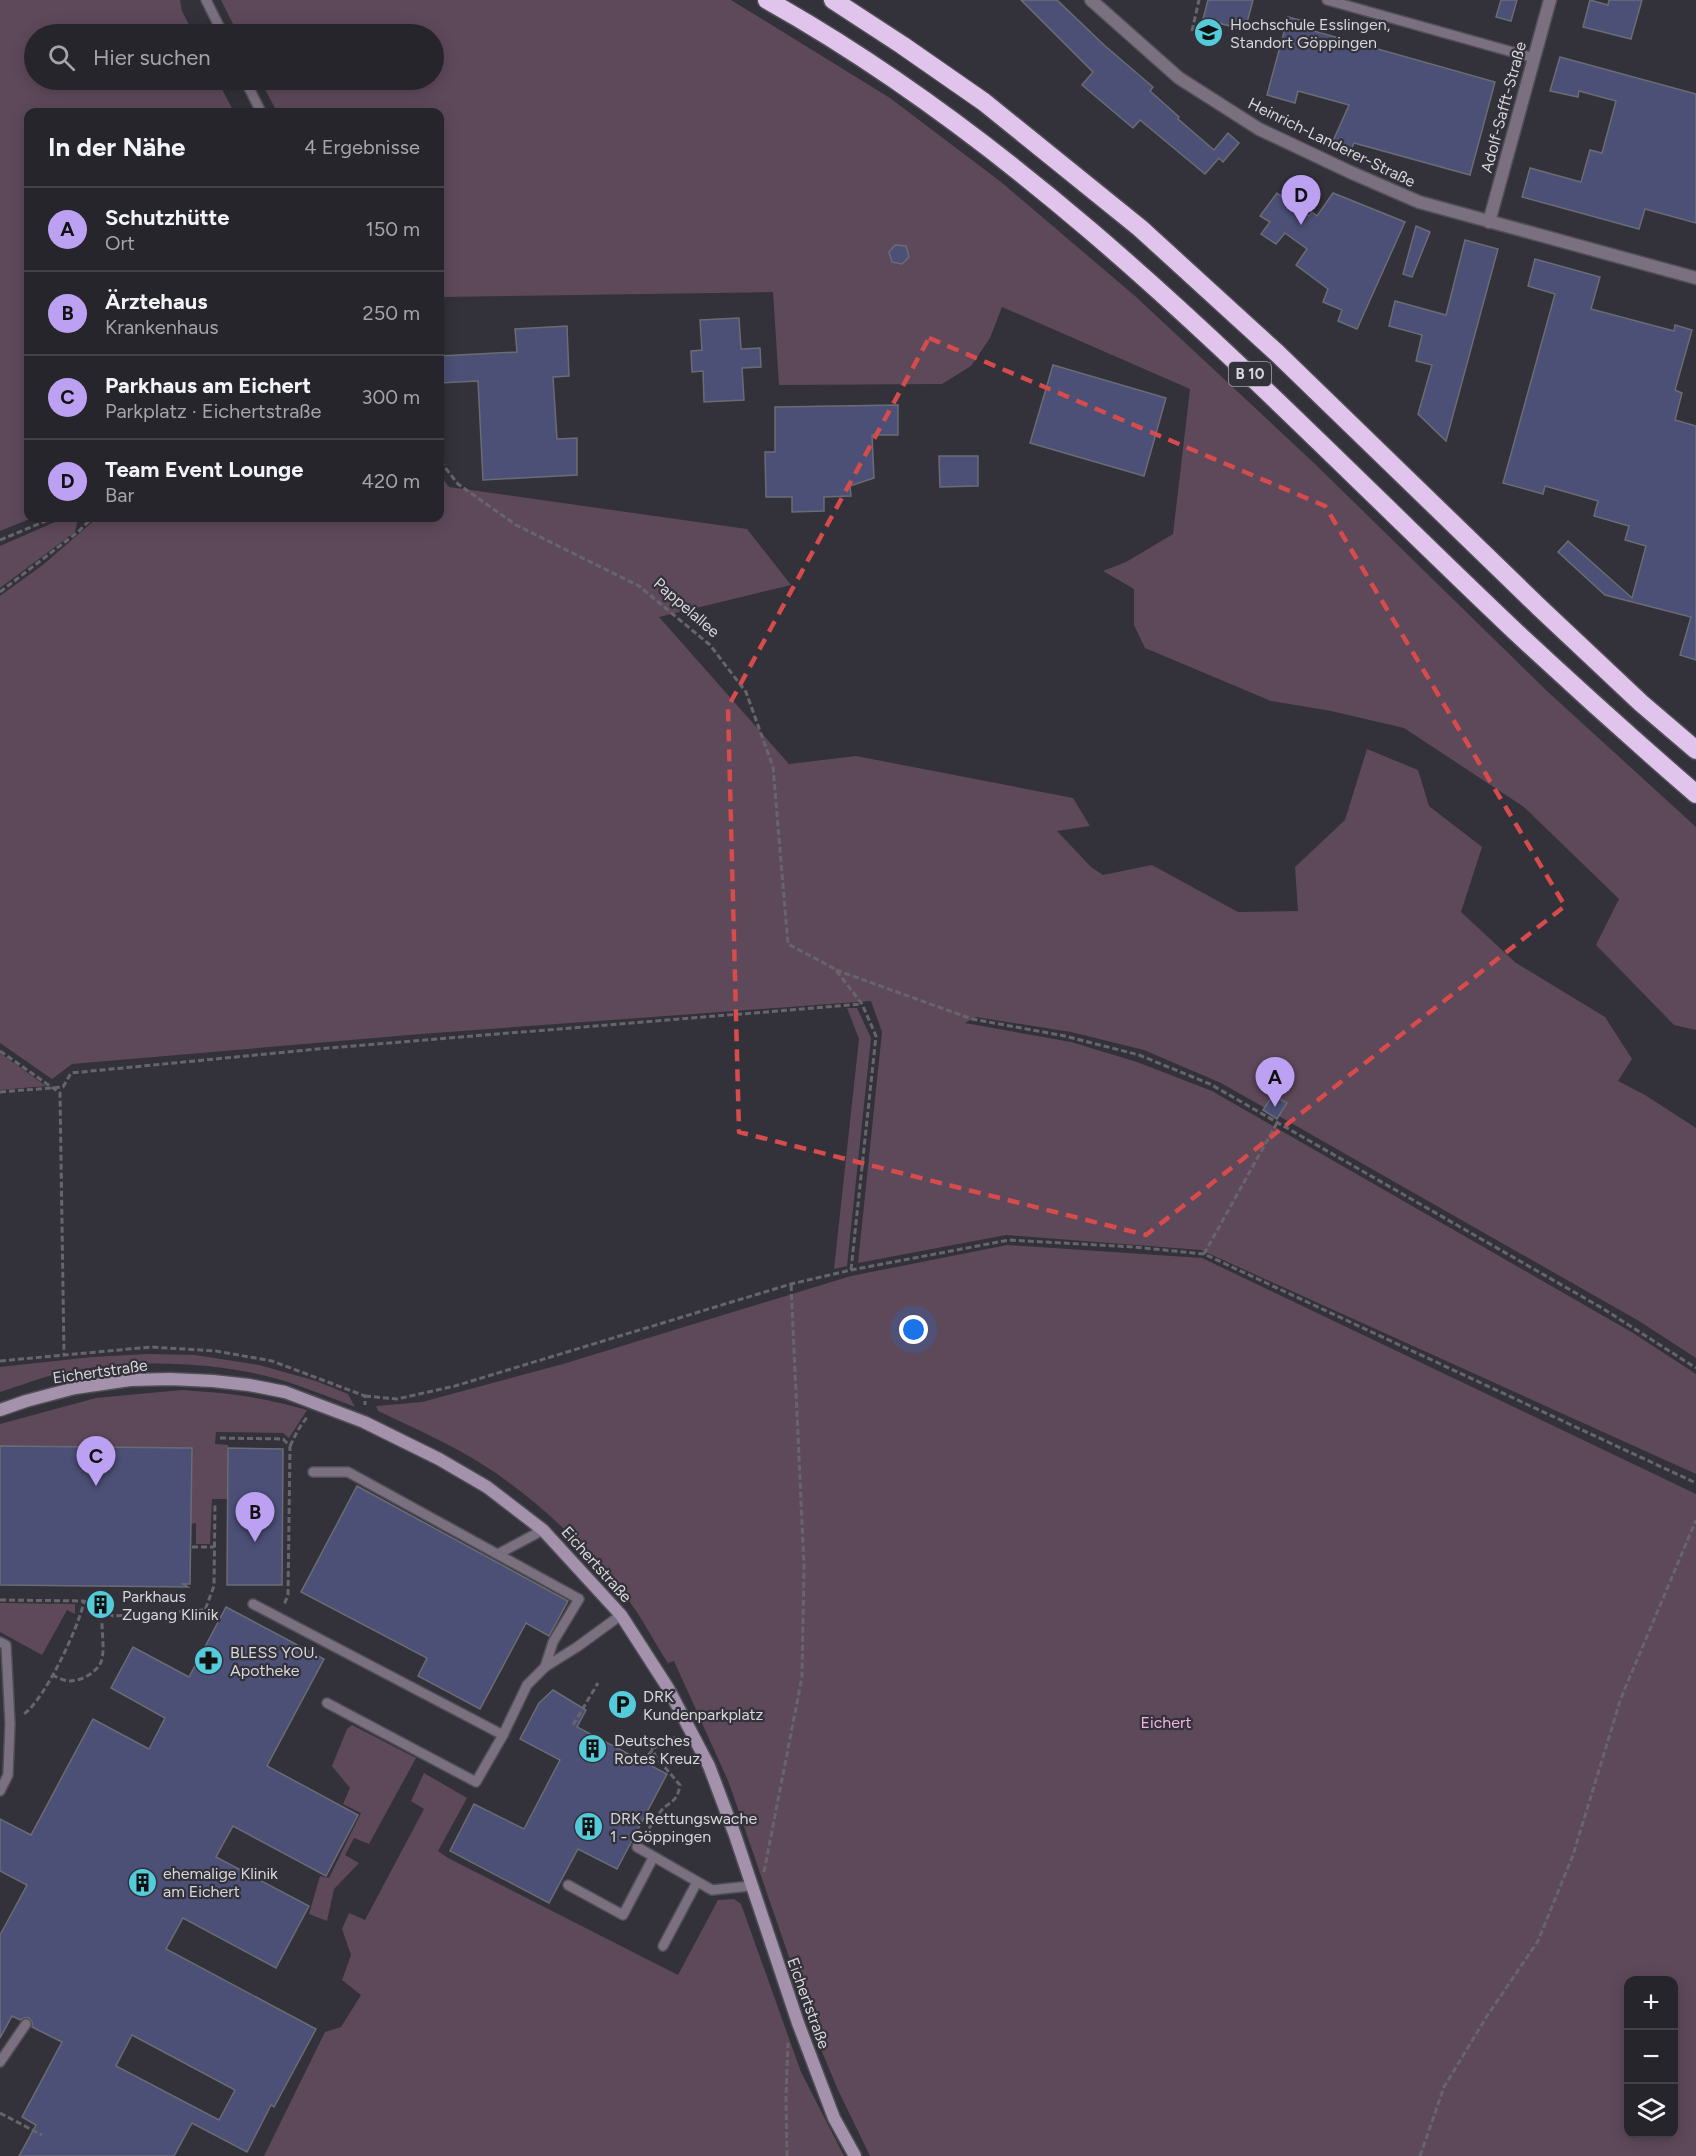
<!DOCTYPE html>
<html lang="de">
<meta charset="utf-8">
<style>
body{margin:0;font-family:Figtree,sans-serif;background:#323137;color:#f1f3f6}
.controls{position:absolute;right:18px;bottom:18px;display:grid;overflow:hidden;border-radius:12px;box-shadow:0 3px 15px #0003}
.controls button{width:54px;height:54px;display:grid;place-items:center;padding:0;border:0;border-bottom:2px solid #424247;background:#26252b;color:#f1f3f6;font:30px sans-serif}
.you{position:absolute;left:914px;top:1330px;width:21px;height:21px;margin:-15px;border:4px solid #fff;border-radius:50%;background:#1a73e8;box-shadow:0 0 0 9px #1a73e833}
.badge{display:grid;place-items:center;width:39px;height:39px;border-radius:50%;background:#bca0f2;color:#111;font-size:20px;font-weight:700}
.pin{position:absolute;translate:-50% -50px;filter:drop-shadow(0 2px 3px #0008)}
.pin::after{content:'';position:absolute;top:32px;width:21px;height:18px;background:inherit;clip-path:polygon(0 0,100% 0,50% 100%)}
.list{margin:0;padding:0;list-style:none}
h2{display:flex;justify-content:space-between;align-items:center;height:78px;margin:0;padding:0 24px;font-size:26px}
h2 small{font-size:20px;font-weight:400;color:#a4a5a9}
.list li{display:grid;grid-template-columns:39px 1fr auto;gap:18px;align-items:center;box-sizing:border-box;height:84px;padding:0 24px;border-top:2px solid #424247}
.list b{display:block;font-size:22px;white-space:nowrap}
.list p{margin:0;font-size:20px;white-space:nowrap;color:#a4a5a9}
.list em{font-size:20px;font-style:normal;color:#a4a5a9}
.icon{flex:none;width:33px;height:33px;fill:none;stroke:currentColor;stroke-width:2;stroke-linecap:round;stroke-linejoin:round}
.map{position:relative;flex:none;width:1696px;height:2156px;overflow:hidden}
.search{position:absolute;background:#26252b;box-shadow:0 3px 15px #0003;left:24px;top:24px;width:420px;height:66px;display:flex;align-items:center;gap:15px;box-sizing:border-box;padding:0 21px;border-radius:33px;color:#a4a5a9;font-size:22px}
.panel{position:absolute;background:#26252b;box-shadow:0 3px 15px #0003;left:24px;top:108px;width:420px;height:414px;border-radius:12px}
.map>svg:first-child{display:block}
</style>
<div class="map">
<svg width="1696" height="2156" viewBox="0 0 1696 2156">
<rect width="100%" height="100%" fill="#333139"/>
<!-- green -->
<g fill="#5e495a" fill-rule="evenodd">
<polygon points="0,0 180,0 182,11 194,34 34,34 34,80 217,80 234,112 28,112 28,518 32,518 0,531"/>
<polygon points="221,0 731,0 890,98 1001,182 1135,296 1315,464 1547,691 1696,827 1696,1030 1674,1025 1596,945 1619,899 1524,807 1404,728 1331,711 1271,701 1145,648 1134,625 1134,589 1103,571 1126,562 1173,534 1190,389 1002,307 990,338 971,366 942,384 779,385 773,292 440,297 440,112 277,112 260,80 434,80 434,34 238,34"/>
<polygon points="440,475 449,487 747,529 791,585 659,617 789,764 856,756 1073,798 1090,826 1057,831 1091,867 1103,875 1152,865 1238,912 1298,911 1295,867 1345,820 1367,749 1418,770 1429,806 1482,847 1461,912 1516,963 1605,1017 1632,1059 1618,1081 1645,1095 1696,1128 1696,1358 1639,1321 1221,1083 1144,1050 1071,1032 976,1017 965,1023 1071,1042 1137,1062 1212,1091 1633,1333 1696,1374 1696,1474 1201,1250 1006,1235 858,1263 882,1032 871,1001 421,1034 72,1064 52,1079 0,1043 0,596 44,564 97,518 440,518"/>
<polygon points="64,518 78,518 75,532 0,588 0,546"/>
<polygon points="847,1008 857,1008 871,1038 847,1266 834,1269 859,1039"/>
<polygon points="0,1053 46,1086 0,1090"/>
<path d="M 1007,1245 L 1202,1258 L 1696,1494 L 1696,2156 L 870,2156 L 838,2090 L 820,2047 L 729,1783 L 674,1661 L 668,1663 C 654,1642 642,1617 626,1597 C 590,1550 535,1498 485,1466 C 451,1444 414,1428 378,1411 L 376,1406 L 422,1402 L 563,1364 L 851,1276 ZM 1628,1980 L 1674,1980 L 1674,2134 L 1628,2134 Z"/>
<path d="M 148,1354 L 195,1355 L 259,1365 L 316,1381 L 348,1394 L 355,1407 C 332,1398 309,1389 285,1381 C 219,1361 130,1358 62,1373 C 41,1377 20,1386 0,1392 L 0,1367 L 92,1357 Z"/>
<path d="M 182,1390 C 228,1393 263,1397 307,1410 L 289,1438 L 283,1433 L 216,1432 L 215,1444 L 228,1445 L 228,1499 L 212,1499 L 210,1544 L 196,1544 L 196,1523 L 191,1524 L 0,1446 L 0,1424 L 96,1398 Z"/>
<polygon points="0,1603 75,1604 75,1614 67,1610 42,1655 0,1632"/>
<polygon points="352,1725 416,1758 369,1844 354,1838 345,1855 359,1863 334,1889 327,1921 309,1914 320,1876 329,1878 361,1813 343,1804 350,1788 332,1766 347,1729"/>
<polygon points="424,1773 467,1798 438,1851 448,1858 678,1975 718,1900 734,1899 741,1904 801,2072 844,2156 264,2156 325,2032 341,2027 361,1995 342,1980 351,1955 342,1929 349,1913 365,1920 424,1809 411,1801"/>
</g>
<!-- building -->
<g fill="#4c5076" stroke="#6a6c75" stroke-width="1.5" fill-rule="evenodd">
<polygon points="1021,0 1057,0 1104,45 1153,87 1150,91 1179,117 1178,119 1214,150 1228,133 1239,143 1223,162 1219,158 1205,174 1140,120 1133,128 1082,85 1093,72"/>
<polygon points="1208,0 1253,0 1245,30 1203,19"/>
<polygon points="1501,0 1517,0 1511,21 1496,17"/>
<polygon points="1590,0 1608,5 1609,0 1642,0 1631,39 1583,27"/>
<polygon points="1288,17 1315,24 1314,31 1495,82 1470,175 1354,143 1351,150 1333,141 1349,105 1298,91 1295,103 1267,95"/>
<polygon points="1560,57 1696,94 1696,223 1645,209 1639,229 1522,197 1530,168 1581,182 1590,150 1602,153 1616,101 1579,91 1578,97 1550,91"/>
<polygon points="1277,193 1309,216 1312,212 1317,216 1333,193 1405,222 1357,329 1338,321 1342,310 1323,302 1328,289 1296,265 1307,249 1285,233 1276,244 1261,234 1270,222 1260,216"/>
<polygon points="1416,226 1430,232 1412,277 1403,274"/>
<polygon points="1465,240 1498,249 1446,441 1418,414 1432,365 1416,361 1422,335 1389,326 1395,301 1446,315"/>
<polygon points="895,245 906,246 909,257 902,264 892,262 889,252"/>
<polygon points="1535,259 1600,277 1591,309 1674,331 1675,325 1692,330 1675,390 1682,393 1675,420 1696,426 1696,660 1680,655 1691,617 1605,595 1558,552 1568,541 1632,598 1646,546 1625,540 1629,526 1594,516 1598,501 1545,486 1543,494 1503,483 1555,294 1528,286"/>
<polygon points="739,318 741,349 760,348 761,367 742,368 744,400 704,402 703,371 692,372 691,351 702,350 700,320"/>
<polygon points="567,326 569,376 553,377 557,439 577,438 577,475 483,480 478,381 440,383 440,356 517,352 515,329"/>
<polygon points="1053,365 1166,398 1144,476 1030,443"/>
<polygon points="898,405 898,435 872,435 874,478 850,486 851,496 824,497 824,511 792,512 792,497 766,497 765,452 775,452 775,407"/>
<polygon points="939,456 978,456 978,486 940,487"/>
<polygon points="1273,1095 1287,1103 1277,1119 1263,1110"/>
<polygon points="0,1446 192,1448 190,1584 183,1584 188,1587 0,1585"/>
<polygon points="228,1448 283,1449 282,1585 227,1585"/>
<polygon points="357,1486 568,1601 549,1636 526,1623 480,1709 418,1676 427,1658 301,1592"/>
<path d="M 226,1607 L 324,1659 L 267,1766 L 358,1815 L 326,1876 L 233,1826 L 216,1857 L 309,1906 L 276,1968 L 183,1918 L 166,1949 L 316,2029 L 274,2107 L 271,2105 L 247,2152 L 192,2123 L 174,2156 L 19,2156 L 36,2125 L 22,2117 L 62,2042 L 32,2027 L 32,2022 L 29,2018 L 24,2018 L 20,2020 L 12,2016 L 0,2038 L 0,1935 L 27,1885 L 0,1871 L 0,1819 L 31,1835 L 93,1719 L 149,1749 L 165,1718 L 111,1688 L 133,1647 L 189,1677 ZM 132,2035 L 235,2090 L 219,2120 L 116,2066 Z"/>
<polygon points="553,1690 586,1710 577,1727 667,1774 617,1869 578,1849 549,1903 450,1851 474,1804 524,1829 560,1760 520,1739 539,1703"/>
</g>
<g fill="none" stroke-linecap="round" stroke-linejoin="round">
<defs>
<g id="lane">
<polyline points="206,0 223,34"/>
<polyline points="1327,0 1534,58"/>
<polyline points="245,80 261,112"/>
<polyline points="313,1472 348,1472 579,1599 553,1642 545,1667"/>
<polyline points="498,1554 543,1530"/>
<polyline points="253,1604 503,1735"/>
<polyline points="0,1642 6,1645 10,1724 8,1775 0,1791"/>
<polyline points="327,1703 476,1782 503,1735 527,1685 545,1667 577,1647 621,1615"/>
<polyline points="637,1847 712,1890 750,1886"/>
<polyline points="568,1885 623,1915 653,1858"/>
<polyline points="663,1946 697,1882"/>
<polyline points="0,2062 26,2024"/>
</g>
<g id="street">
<polyline points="1091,0 1179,78 1259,129 1350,172 1419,202 1696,278"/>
<polyline points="1489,222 1550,0"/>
</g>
<polyline id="secondary" points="0,1410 26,1401 75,1388 130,1380 170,1379 213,1381 249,1385 285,1392 364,1422 439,1459 487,1487 543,1530 621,1615 668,1688 709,1766 735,1835 798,2023 834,2118 855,2156"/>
<g id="highway">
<path d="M 767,0 C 1056,162 1280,409 1518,634 C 1576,688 1636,742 1696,794"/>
<polyline points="833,0 902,45 984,102 1140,228 1277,353 1539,607 1641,703 1696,750"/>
</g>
</defs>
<!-- lane casing -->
<use href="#lane" stroke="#514f56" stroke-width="12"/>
<!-- street casing -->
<use href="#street" stroke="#514f56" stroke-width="15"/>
<!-- secondary casing -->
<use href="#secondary" stroke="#514f56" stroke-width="15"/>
<!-- highway casing -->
<use href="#highway" stroke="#514f56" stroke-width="21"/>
<!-- path -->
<g stroke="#66656c" stroke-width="3" stroke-dasharray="6 3" stroke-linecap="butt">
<polyline points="1192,31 1199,0"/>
<polyline points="440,461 458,484 516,525 639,586 710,645 746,692 773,767 788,944 835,969 862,1004 876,1036 851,1270"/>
<polyline points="0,540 53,518"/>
<polyline points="0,592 79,531 92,518"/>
<polyline points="836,970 972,1019 1065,1036 1139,1055 1210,1084 1602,1308 1696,1368"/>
<polyline points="0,1051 60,1093 64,1354"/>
<polyline points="0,1092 63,1087 71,1073 328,1048 862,1004"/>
<polyline points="1204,1254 1278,1121"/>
<polyline points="0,1361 151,1347 216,1351 272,1361 365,1396 365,1405"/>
<polyline points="365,1396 397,1399 455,1386 791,1284 851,1270 1009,1240 1134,1247 1204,1254 1696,1483"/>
<polyline points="220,1438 283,1439 290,1446 288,1595 284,1605"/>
<polyline points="290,1446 298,1430 307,1417"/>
<polyline points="192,1547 214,1547"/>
<path d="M 0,1600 L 84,1601 C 79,1627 45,1699 24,1714"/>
<polyline points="84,1601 113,1616 205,1610 214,1586 215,1503"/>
<path d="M 52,1675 C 57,1677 64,1681 70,1681 C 81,1681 96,1673 101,1662 C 105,1651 102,1635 102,1623"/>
<polyline points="573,1725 598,1683"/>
<path d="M 644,1763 C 654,1745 658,1743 677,1737"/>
<path d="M 644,1836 C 650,1828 655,1818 661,1811 C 671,1800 677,1803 680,1785 L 656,1757 L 646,1735"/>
<polyline points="764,1872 802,1677 804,1566 791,1284"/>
<polyline points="0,2113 42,2135"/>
<polyline points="787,2156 786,2097 788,2043"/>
<polyline points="1420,2156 1444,2087 1487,2016 1538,1941 1573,1855 1621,1698 1696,1520"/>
</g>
<!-- lane -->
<use href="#lane" stroke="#7b7080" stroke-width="9"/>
<!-- street -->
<use href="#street" stroke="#7b7080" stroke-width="12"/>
<!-- secondary -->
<use href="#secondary" stroke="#a492ac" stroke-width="12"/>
<!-- highway -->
<use href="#highway" stroke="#e0c4ec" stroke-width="18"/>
</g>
<!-- marked area -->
<path fill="none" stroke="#d64b4c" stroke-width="4.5" stroke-dasharray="12 8" stroke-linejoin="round" d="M 929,338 L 1325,506 L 1565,906 L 1146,1235 L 739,1132 L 728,707 Z"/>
<!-- icons -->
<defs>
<symbol id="university-disc" viewBox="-11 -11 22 22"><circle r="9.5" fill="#53cbda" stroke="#333139"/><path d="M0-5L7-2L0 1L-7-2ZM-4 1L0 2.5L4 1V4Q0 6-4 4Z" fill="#111"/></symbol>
<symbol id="building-disc" viewBox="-11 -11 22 22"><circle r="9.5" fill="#53cbda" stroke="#333139"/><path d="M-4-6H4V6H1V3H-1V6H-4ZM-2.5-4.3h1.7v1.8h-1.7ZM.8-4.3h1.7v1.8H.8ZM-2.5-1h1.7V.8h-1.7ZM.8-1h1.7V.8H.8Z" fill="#111"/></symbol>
<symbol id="pharmacy-disc" viewBox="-11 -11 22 22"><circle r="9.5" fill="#53cbda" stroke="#333139"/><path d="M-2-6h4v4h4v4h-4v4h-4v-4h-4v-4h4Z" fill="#111"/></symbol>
<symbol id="parking-disc" viewBox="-11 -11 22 22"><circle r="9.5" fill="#53cbda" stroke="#333139"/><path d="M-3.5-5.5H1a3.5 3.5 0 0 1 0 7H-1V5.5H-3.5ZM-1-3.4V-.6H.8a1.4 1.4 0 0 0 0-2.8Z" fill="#111"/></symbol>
</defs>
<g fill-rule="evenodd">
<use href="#university-disc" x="1192" y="16" width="33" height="33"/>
<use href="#building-disc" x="84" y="1588" width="33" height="33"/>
<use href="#pharmacy-disc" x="192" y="1644" width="33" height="33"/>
<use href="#parking-disc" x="606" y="1688" width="33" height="33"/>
<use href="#building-disc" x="576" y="1732" width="33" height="33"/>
<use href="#building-disc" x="572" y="1810" width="33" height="33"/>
<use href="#building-disc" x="126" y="1866" width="33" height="33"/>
</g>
<g text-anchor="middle" stroke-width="4.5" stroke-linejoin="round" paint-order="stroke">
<!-- shield labels -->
<rect fill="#333139" stroke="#a6a4aa" stroke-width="1.5" x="1229" y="362" width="42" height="24" rx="4.5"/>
<g font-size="15" font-weight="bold" fill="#d7d6db">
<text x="1250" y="379">B 10</text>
</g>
<!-- poi labels -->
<g font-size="16" fill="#d7d6db" stroke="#333139" text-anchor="start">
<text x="1230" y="30">Hochschule Esslingen,<tspan x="1230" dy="18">Standort Göppingen</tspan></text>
<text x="122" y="1602">Parkhaus<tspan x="122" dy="18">Zugang Klinik</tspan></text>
<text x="230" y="1658">BLESS YOU.<tspan x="230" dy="18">Apotheke</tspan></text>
<text x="643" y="1702">DRK<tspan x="643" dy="18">Kundenparkplatz</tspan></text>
<text x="614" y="1746">Deutsches<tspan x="614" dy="18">Rotes Kreuz</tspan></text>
<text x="610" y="1824">DRK Rettungswache<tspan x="610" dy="18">1 - Göppingen</tspan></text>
<text x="163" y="1879">ehemalige Klinik<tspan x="163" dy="18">am Eichert</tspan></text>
</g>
<!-- street labels -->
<g font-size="16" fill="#d7d6db" stroke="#333139">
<text transform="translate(1503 107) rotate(-75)" y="6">Adolf-Safft-Straße</text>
<text transform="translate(1332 142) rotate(26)" y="6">Heinrich-Landerer-Straße</text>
<text transform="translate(687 607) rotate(41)" y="6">Pappelallee</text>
<text transform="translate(100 1371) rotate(-8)" y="6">Eichertstraße</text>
<text transform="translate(597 1564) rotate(48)" y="6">Eichertstraße</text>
<text transform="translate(809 2003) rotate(70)" y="6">Eichertstraße</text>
</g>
<!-- park labels -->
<g font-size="16" fill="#efb4e3" stroke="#333139">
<text x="1166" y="1728">Eichert</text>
</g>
</g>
</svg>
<div class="controls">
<button>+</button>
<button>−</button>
<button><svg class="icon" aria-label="layers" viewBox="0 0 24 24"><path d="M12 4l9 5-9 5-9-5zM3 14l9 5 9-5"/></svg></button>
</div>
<div class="you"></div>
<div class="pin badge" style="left:1275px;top:1107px">A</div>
<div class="pin badge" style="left:255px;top:1542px">B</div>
<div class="pin badge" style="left:96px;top:1486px">C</div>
<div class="pin badge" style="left:1301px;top:225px">D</div>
<div class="search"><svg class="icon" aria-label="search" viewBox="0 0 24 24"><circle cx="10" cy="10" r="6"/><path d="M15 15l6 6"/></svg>Hier suchen</div>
<section class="panel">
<h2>In der Nähe<small>4 Ergebnisse</small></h2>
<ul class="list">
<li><span class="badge">A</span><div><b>Schutzhütte</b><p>Ort</p></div><em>150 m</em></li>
<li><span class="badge">B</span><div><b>Ärztehaus</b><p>Krankenhaus</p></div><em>250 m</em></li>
<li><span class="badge">C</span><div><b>Parkhaus am Eichert</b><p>Parkplatz · Eichertstraße</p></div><em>300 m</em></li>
<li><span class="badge">D</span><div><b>Team Event Lounge</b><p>Bar</p></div><em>420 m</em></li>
</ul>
</section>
</div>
